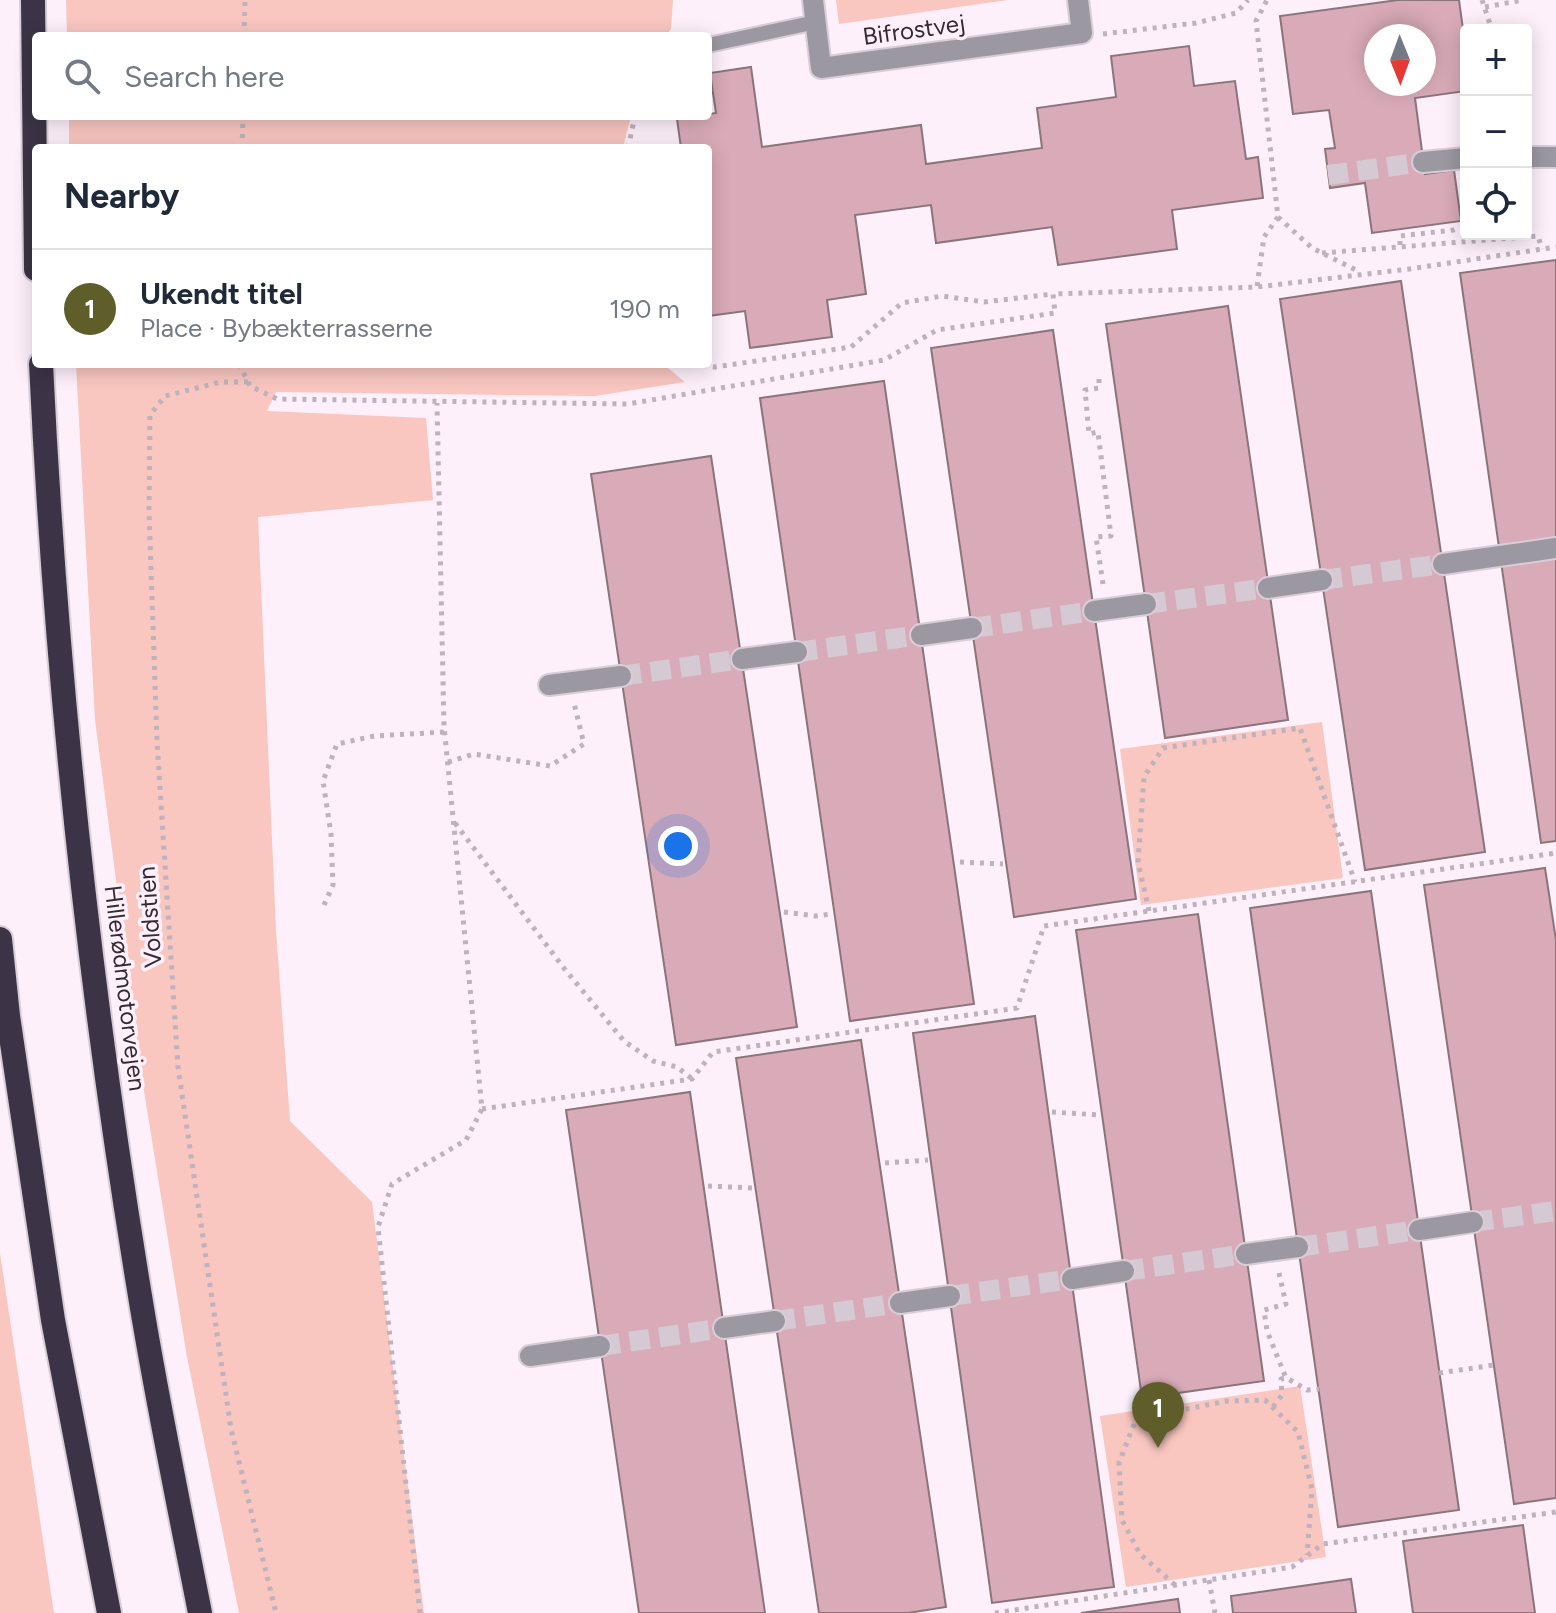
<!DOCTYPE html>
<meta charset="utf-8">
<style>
body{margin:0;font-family:Figtree,sans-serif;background:#f6f6f7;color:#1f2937}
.controls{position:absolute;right:24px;top:24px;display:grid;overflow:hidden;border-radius:8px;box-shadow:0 4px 20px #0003}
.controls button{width:72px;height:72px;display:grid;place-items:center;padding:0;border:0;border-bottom:2px solid #e0e1e3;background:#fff;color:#1f2937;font:40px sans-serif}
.compass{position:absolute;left:1364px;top:24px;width:72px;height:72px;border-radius:50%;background:#fff;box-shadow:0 4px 20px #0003;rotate:179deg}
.you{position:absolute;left:678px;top:846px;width:28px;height:28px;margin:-20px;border:6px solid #fff;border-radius:50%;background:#1a73e8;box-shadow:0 0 0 12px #1a73e833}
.badge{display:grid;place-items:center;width:52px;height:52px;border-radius:50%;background:#5f5e2b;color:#fff;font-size:26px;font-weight:700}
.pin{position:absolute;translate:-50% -66px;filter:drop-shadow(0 2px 4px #0008)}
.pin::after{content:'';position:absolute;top:42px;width:28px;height:24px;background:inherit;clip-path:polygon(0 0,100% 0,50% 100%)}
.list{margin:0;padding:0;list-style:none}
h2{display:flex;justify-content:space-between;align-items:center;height:104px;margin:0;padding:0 32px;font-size:34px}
h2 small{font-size:26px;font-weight:400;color:#747a83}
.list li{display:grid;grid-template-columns:52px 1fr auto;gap:24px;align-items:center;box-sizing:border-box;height:120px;padding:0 32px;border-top:2px solid #e0e1e3}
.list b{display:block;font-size:30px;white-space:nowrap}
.list p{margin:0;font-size:26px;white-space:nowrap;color:#747a83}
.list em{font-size:26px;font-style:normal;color:#747a83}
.icon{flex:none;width:44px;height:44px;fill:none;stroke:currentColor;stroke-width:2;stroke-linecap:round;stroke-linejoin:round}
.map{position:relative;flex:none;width:1556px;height:1613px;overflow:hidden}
.search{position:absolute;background:#fff;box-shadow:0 4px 20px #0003;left:32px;top:32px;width:680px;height:88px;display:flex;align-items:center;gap:20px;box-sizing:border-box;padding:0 28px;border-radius:8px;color:#747a83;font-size:30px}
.panel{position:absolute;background:#fff;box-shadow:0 4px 20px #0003;left:32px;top:144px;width:680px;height:224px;border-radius:8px}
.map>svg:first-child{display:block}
</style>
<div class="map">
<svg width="1556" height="1613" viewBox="0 0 1556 1613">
<rect width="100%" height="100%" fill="#fdf0fb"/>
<!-- green -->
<g fill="#f9c6c0">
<polygon points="66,0 673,0 671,29 666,36 67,36"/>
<polygon points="836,0 1008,0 839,24"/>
<polygon points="69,116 631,116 623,148 69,148"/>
<polygon points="76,364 663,364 685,382 595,396 276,392 267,411 426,418 433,500 258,517 276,931 290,1121 372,1202 424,1613 239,1613 187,1357 143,1085 95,720"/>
<polygon points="1322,722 1343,878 1141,905 1120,749"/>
<polygon points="0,1253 53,1607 54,1613 0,1613"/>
<polygon points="1300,1386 1326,1557 1126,1587 1100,1416"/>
</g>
<!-- building -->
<g fill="#d9aab8" stroke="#8c747b" stroke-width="2" fill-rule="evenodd">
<path d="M 1398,0 L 1459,0 L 1466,51 L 1466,91 L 1415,98 L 1425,174 L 1454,170 L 1461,221 L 1372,233 L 1365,183 L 1330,188 L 1325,149 L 1335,148 L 1329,110 L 1293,114 L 1280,16 ZM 1376,36 L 1424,36 L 1424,84 L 1376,84 Z"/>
<polygon points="1189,46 1194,86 1235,81 1246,159 1258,157 1263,198 1172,210 1177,249 1058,265 1052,227 936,243 931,205 855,215 866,294 827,300 832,337 750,348 745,311 708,316 708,148 681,148 677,119 716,113 710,73 751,67 762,147 921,125 926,164 1042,148 1037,108 1116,97 1111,56"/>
<polygon points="1556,260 1556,841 1541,843 1460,273"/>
<polygon points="1401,281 1485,852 1365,870 1280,299"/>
<polygon points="1228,306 1288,720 1165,738 1106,324"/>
<polygon points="1053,330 1136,899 1014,917 931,348"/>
<polygon points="884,381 974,1004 850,1021 760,398"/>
<polygon points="711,456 797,1027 676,1045 591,474"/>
<polygon points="1545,868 1556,940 1556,1498 1514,1504 1424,885"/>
<polygon points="1371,891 1459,1510 1338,1527 1250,908"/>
<polygon points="1198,914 1264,1381 1142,1398 1076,930"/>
<polygon points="1035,1016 1114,1587 992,1603 913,1033"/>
<polygon points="861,1040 946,1607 908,1613 819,1613 736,1058"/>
<polygon points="690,1092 765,1613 639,1613 566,1110"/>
<polygon points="1523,1525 1535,1613 1413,1613 1403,1541"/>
<polygon points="1351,1579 1356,1613 1233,1613 1231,1596"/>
<polygon points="1178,1599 1180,1613 1081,1613"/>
</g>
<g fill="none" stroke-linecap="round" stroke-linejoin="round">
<!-- minor-tunnel -->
<g stroke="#d5c9d3" stroke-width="20" stroke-dasharray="20 10" stroke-linecap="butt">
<polyline points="1328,175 1423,162"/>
<polyline points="1322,580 1443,564"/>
<polyline points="1146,604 1268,588"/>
<polyline points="972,628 1094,611"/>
<polyline points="797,652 921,635"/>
<polyline points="621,676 742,659"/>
<polyline points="1473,1222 1556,1211"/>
<polyline points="1298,1247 1419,1230"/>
<polyline points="1124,1271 1246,1254"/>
<polyline points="950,1296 1072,1279"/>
<polyline points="775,1321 900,1303"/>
<polyline points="600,1346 724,1328"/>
</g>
<defs>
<polyline id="service" points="708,45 816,22"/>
<g id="minor">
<polyline points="813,0 821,68 1082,33 1078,0"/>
<polyline points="1526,157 1556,157"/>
<polyline points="1423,162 1466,158"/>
<polyline points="1443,564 1556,548"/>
<polyline points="1268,588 1322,580"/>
<polyline points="1094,611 1146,604"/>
<polyline points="921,635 972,628"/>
<polyline points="742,659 797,652"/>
<polyline points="549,685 621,676"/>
<polyline points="1419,1230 1473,1222"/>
<polyline points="1246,1254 1298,1247"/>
<polyline points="1072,1279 1124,1271"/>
<polyline points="900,1303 950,1296"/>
<polyline points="724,1328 775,1321"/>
<polyline points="530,1356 600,1346"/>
</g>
<g id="motorway">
<polyline points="33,0 36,269"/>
<path d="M 41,364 C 56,680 90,996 142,1308 C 159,1410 180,1511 200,1613"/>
<polyline points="0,939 8,1016 53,1320 109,1613"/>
</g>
</defs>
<!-- service casing -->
<use href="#service" stroke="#d9cdd7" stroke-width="18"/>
<!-- minor casing -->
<use href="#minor" stroke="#d9cdd7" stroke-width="24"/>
<!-- motorway casing -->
<use href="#motorway" stroke="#d9cdd7" stroke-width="28"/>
<!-- path -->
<g stroke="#beb2bc" stroke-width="5" stroke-dasharray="4 6" stroke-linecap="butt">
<polyline points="1482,0 1492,30"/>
<polyline points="1485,7 1523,0"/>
<polyline points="1103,34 1196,23 1236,13 1248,0"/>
<polyline points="244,36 245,0"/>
<polyline points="242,148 243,116"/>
<polyline points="628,148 635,116"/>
<polyline points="1278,217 1312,248 1360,272"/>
<polyline points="1400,245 1400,236 1454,230 1466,226"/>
<polyline points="1322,253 1538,236 1542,249"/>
<polyline points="1257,286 1264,237 1278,217 1256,21 1267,0"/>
<polyline points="239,364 250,386 277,399 628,404 884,360 937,330 1055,313 1053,294 1257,287 1409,269 1556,247"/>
<polyline points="693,364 715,367 851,347 902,303 942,296 984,302 1053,294"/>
<polyline points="1099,379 1099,388 1085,390 1089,434 1098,432 1111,536 1096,537 1103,584"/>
<polyline points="248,382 221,382 165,396 150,415 149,512 157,741 178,1067 231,1429 276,1613"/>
<polyline points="448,762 474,754 550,766 584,744 574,703"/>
<polyline points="455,823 563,967 624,1041 653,1061 677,1067 691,1078"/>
<polyline points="960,862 1003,864"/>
<polyline points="324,905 333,885 331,834 323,781 337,744 374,736 445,732"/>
<polyline points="1149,911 1138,862 1144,777 1163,748 1300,728 1355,882"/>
<polyline points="784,912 815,916 831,914"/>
<polyline points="482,1109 692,1079 713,1052 1017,1008 1044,926 1556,853"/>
<polyline points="1052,1112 1100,1115"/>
<polyline points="885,1163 928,1160"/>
<polyline points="708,1186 753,1188"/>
<polyline points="1279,1273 1286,1304 1264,1310 1267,1331 1286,1378"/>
<polyline points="1439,1373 1494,1365"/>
<polyline points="1273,1407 1282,1395 1281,1379 1287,1378 1307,1390 1319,1389"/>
<polyline points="1209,1580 1215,1613"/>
<polyline points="1175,1585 1140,1554 1122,1520 1119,1463 1136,1419 1227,1401 1265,1400 1298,1432 1312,1489 1307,1555"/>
<polyline points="420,1613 378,1227 392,1184 466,1140 482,1109 444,726 437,403"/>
<polyline points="995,1613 1292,1567 1323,1544 1556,1512"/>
</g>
<!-- service -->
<use href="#service" stroke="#9c98a2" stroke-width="14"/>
<!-- minor -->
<use href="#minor" stroke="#9c98a2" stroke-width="20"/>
<!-- motorway -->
<use href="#motorway" stroke="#3c3446" stroke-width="24"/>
</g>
<g text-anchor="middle" stroke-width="7" stroke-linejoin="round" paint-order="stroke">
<!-- street labels -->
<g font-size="24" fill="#332b32" stroke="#fdf0fb">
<text transform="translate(914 30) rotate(-8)" y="8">Bifrostvej</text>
<text transform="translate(150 917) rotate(-94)" y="8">Voldstien</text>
<text transform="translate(125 988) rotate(83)" y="8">Hillerødmotorvejen</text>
</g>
</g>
</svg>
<div class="controls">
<button>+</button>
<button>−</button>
<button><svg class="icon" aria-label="locate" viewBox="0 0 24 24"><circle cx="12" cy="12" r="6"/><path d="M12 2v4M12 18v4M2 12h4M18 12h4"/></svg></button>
</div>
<svg class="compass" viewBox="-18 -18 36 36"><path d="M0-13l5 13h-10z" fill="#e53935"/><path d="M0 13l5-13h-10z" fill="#747a83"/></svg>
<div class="you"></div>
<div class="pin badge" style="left:1158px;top:1448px">1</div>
<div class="search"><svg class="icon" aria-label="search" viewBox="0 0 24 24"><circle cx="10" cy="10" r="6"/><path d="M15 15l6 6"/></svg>Search here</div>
<section class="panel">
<h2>Nearby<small></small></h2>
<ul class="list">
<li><span class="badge">1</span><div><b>Ukendt titel</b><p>Place · Bybækterrasserne</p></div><em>190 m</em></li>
</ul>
</section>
</div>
